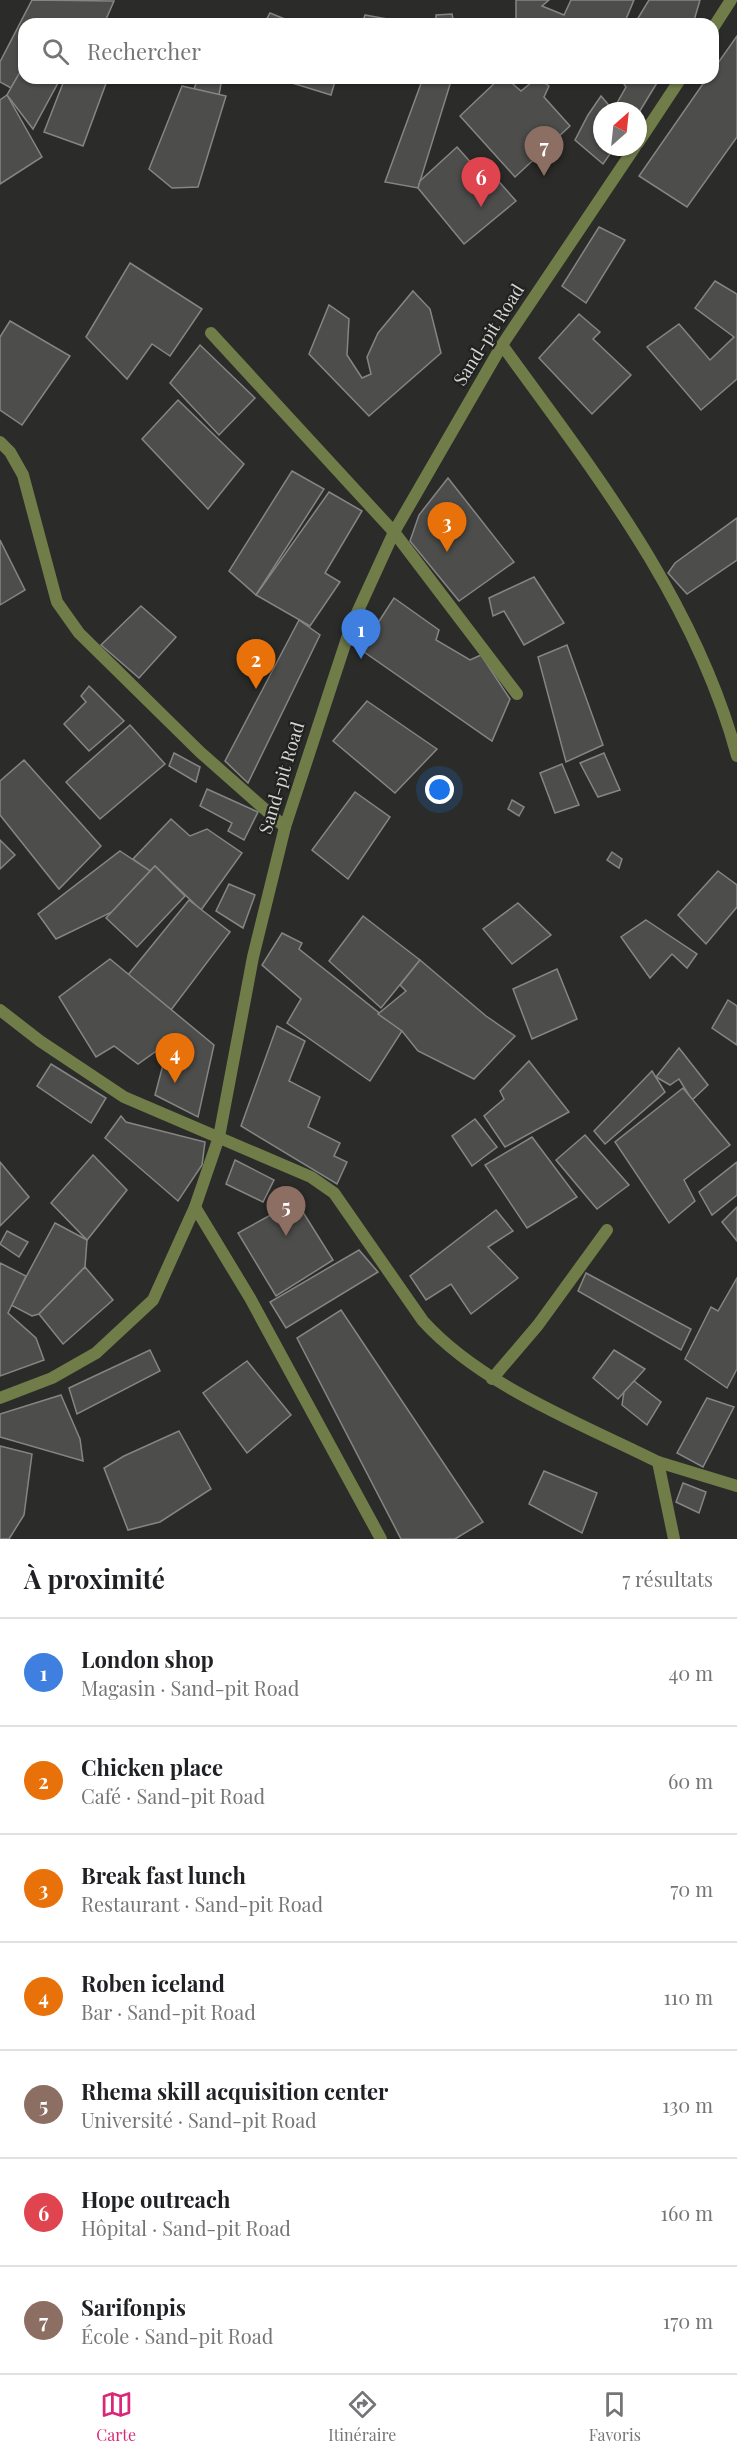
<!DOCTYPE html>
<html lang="fr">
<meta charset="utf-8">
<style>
body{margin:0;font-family:"Playfair Display",serif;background:#f6f6f6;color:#202124}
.compass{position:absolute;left:593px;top:102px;width:54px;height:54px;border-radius:50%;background:#fff;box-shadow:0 2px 4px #0004;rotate:27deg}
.you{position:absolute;left:440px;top:790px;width:21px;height:21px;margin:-15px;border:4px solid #fff;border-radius:50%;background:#1a73e8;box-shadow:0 0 0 9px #1a73e833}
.badge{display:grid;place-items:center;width:39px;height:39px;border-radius:50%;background:#db2777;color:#fff;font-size:20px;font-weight:700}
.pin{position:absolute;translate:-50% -50px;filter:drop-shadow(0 2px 3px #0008)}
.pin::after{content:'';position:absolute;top:32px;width:21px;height:18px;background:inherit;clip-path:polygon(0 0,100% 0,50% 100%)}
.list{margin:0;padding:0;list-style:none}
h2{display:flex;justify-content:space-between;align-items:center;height:78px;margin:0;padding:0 24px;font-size:26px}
h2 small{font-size:20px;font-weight:400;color:#757577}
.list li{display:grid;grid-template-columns:39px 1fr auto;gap:18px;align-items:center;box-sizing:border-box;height:108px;padding:0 24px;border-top:2px solid #e0e0e0}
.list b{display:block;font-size:22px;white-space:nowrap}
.list p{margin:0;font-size:20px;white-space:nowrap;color:#757577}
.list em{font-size:20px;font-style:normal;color:#757577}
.icon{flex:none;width:33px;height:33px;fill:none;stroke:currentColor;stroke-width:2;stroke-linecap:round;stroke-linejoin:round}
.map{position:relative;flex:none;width:737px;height:1539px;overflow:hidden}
.search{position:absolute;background:#fff;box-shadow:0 2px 4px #0004;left:18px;right:18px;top:18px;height:66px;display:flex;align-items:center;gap:15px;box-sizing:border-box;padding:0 21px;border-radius:18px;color:#757577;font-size:22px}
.sheet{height:834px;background:#fff}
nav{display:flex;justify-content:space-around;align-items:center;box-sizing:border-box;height:84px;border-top:2px solid #e0e0e0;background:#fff;font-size:16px;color:#757577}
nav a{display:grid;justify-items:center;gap:3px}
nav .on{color:#db2777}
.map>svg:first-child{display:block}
</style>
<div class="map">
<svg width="737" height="1539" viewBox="0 0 737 1539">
<rect width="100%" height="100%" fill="#2b2c29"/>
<!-- building -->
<g fill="#4d4e4b" stroke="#858683" stroke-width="1.5">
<polygon points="32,0 114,1 104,24 24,24 24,65 11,88 0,82 0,62"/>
<polygon points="516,0 549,0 542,6 564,15 571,0 634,0 624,24 522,24 516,21"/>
<polygon points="649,0 700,0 693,24 640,24 638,18"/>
<polygon points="270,13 297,24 264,24"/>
<polygon points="452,14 454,24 436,24 436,15"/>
<polygon points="365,15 388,19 387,24 362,24"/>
<polygon points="737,36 737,137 687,207 639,176 707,78 713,78 713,70"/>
<polygon points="24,65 24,78 53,78 59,81 33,129 7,95"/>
<polygon points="65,78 108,78 83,146 44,132"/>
<polygon points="198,78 222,78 219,95 194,89"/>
<polygon points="276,78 336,78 331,95"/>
<polygon points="423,78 452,78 418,188 385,182"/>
<polygon points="500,78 506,78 521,91 537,78 549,86 544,97 570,126 515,177 460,116"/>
<polygon points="620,78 660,78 638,114 638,111 602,111 602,147 615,147 603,164 575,140 588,115 601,96 613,110 626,87"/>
<polygon points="182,86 226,96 198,187 172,188 149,169"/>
<polygon points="7,95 42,157 0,184 0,100"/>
<polygon points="457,147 481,174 487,168 516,201 464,244 418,188 420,181"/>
<polygon points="599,227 625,240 586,303 562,286"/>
<polygon points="130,263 202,309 170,356 152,344 127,379 86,337"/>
<polygon points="715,281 737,294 737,379 701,410 647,347 679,324 710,360 734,337 695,308"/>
<polygon points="413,291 430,309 441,353 369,416 309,354 329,305 349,319 347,355 362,378 371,374 367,357 378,333"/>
<polygon points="579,314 600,332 593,339 631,375 592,414 539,358"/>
<polygon points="10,321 70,356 22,425 0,410 0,337"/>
<polygon points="200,345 255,398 219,435 170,383"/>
<polygon points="178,400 244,464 208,509 142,439"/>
<polygon points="292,471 324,489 256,595 229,571"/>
<polygon points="448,478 514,562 459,601 410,541 419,515"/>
<polygon points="329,492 362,511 325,573 340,582 310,626 256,595"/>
<polygon points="737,518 737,560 687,594 668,573 675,563"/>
<polygon points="0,540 25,590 0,605"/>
<polygon points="534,577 564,623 524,645 504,611 493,616 489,598"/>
<polygon points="394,598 439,630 436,640 470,660 481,655 510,699 492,741 354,645 361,625 374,629"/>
<polygon points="141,606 176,637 139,678 101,645"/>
<polygon points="299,620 320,635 248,783 225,761"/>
<polygon points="567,645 603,745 566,762 538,657"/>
<polygon points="89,686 124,721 89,751 64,724 86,702 81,696"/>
<polygon points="367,701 437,749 395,793 333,741"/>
<polygon points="130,725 165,764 100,819 66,782"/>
<polygon points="174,753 200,767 196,782 169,766"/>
<polygon points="604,753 620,790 598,797 580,763"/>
<polygon points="24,760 101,846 59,889 0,815 0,781"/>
<polygon points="562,764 579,805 555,813 540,773"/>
<polygon points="207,789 258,812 244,840 228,831 232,823 200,806"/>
<polygon points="355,792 390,817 348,879 312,850"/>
<polygon points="512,800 524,807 519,816 508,809"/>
<polygon points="171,819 190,836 207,829 242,853 201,910 155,866 150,871 133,859"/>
<polygon points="0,840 15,855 0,869"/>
<polygon points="120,851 150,871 112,912 56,939 38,914"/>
<polygon points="612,852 622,859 619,868 607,860"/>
<polygon points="155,866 185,896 137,947 106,918"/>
<polygon points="718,871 737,885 737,907 706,944 678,915"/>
<polygon points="229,884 255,895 243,928 216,911"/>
<polygon points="189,900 230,932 171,1010 128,975"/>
<polygon points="518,903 551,935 512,964 483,929"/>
<polygon points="363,916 420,960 381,1008 329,961"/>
<polygon points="646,920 697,954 687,968 672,954 650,978 621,937"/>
<polygon points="282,933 302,943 299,949 402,1031 370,1081 287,1023 301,999 262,965"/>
<polygon points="110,959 214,1045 198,1117 155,1095 169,1042 138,1064 114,1046 96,1057 59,997"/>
<polygon points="420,960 486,1016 515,1036 474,1079 418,1051 402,1031 378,1014 406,991 400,985"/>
<polygon points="557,969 577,1019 532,1039 513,989"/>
<polygon points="728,1000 737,1006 737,1045 712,1028"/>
<polygon points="277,1026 305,1041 289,1081 320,1097 308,1127 340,1143 334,1156 347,1162 337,1184 241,1126"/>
<polygon points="679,1048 708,1085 692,1100 679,1079 670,1085 656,1077"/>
<polygon points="529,1061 569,1112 505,1147 484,1116 504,1099 500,1091"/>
<polygon points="51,1064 106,1098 91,1123 37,1086"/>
<polygon points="652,1071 665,1092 605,1144 594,1131"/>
<polygon points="683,1088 730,1145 684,1180 695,1201 669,1223 615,1142"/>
<polygon points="121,1116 126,1122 205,1142 202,1165 178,1201 105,1138"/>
<polygon points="475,1119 497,1147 472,1166 452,1136"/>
<polygon points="585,1135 629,1185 597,1209 556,1160"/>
<polygon points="532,1137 577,1197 527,1228 485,1165"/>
<polygon points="93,1155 127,1190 87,1240 51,1203"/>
<polygon points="235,1160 274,1180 263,1202 226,1184"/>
<polygon points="0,1162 29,1197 0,1226"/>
<polygon points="737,1162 737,1195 712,1215 699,1192"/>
<polygon points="296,1201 333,1260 276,1296 238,1233"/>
<polygon points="737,1207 737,1241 722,1222"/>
<polygon points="496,1210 513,1231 488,1247 518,1278 471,1314 451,1284 426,1300 410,1276"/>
<polygon points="55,1223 87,1240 85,1267 39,1314 32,1316 11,1305"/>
<polygon points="7,1231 28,1242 19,1257 0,1244"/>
<polygon points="359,1250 378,1272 286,1328 270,1302"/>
<polygon points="0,1263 26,1276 8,1313 36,1338 44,1360 0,1376"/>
<polygon points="85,1267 113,1300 63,1344 39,1314"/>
<polygon points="586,1273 691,1329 681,1350 578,1291"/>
<polygon points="737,1278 737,1369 727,1388 685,1359 711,1307 718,1311"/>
<polygon points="341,1310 483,1522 455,1539 401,1539 297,1338"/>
<polygon points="150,1350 160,1371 77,1414 69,1388"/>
<polygon points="614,1350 645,1369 618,1399 593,1378"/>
<polygon points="247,1361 291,1415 247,1453 203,1393"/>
<polygon points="634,1381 661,1402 647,1425 622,1405 624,1392"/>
<polygon points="61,1395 80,1439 83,1461 0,1437 0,1414"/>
<polygon points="707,1398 734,1407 703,1467 677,1453"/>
<polygon points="179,1431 211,1489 160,1522 128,1530 104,1468 124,1456"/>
<polygon points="0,1446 32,1454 24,1515 9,1539 0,1539"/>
<polygon points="544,1471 597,1493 582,1533 529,1504"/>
<polygon points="683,1483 706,1492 699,1513 676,1502"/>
</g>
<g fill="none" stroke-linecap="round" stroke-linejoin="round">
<!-- lane -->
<polyline stroke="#717d49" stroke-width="12" points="492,1379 538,1325 607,1230"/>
<!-- street -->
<g stroke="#717d49" stroke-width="12">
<polyline points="713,28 731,0"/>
<polyline points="638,143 681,78"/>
<polyline points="211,333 394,532 517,694"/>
<path d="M 502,345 C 595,473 695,600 737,756"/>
<polyline points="0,442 10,452 23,475 57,602 79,633 200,752 285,827"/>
<path d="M 0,1010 L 40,1041 L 124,1097 L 311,1177 L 334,1193 L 423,1321 C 482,1386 580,1423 658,1462 L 674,1539"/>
<polyline points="195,1207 250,1298 381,1539"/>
<polyline points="0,1398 52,1378 96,1353 153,1300 195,1207 219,1137 253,957 285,827 351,626 394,532 502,345 635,147"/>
<polyline points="658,1462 737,1486"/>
</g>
</g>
<g text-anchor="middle" stroke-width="4.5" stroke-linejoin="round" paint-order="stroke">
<!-- street labels -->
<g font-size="18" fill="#d7d7d5" stroke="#21221f">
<text transform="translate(489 335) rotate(-58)" y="6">Sand-pit Road</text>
<text transform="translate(282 778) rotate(-73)" y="6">Sand-pit Road</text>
</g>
</g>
</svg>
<svg class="compass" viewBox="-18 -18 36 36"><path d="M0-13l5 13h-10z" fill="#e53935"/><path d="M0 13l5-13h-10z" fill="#757577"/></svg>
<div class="you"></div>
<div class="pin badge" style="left:361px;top:659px;background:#3f7fe0">1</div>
<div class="pin badge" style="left:256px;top:689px;background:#e8710a">2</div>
<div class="pin badge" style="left:447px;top:552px;background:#e8710a">3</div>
<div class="pin badge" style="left:175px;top:1083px;background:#e8710a">4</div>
<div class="pin badge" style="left:286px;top:1236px;background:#8d6e63">5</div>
<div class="pin badge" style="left:481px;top:207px;background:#e0444e">6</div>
<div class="pin badge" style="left:544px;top:176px;background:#8d6e63">7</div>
<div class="search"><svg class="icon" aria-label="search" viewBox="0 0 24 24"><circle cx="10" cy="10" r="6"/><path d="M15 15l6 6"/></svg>Rechercher</div>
</div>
<section class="sheet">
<h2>À proximité<small>7 résultats</small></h2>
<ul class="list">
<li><span class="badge" style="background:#3f7fe0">1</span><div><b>London shop</b><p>Magasin · Sand-pit Road</p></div><em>40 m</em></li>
<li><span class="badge" style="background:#e8710a">2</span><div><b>Chicken place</b><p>Café · Sand-pit Road</p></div><em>60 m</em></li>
<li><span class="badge" style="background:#e8710a">3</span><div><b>Break fast lunch</b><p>Restaurant · Sand-pit Road</p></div><em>70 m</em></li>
<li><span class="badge" style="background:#e8710a">4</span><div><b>Roben iceland</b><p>Bar · Sand-pit Road</p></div><em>110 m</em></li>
<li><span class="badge" style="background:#8d6e63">5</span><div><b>Rhema skill acquisition center</b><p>Université · Sand-pit Road</p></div><em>130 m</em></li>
<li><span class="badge" style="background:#e0444e">6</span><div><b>Hope outreach</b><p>Hôpital · Sand-pit Road</p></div><em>160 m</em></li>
<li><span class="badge" style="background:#8d6e63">7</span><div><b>Sarifonpis</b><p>École · Sand-pit Road</p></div><em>170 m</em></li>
</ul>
</section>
<nav>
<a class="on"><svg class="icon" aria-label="map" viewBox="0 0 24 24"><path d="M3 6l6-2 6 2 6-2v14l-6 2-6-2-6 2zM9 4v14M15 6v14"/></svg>Carte</a>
<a><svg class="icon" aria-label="directions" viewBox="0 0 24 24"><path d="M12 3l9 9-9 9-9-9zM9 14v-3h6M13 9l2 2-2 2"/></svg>Itinéraire</a>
<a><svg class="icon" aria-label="saved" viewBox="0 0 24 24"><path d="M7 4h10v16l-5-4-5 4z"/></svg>Favoris</a>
</nav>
